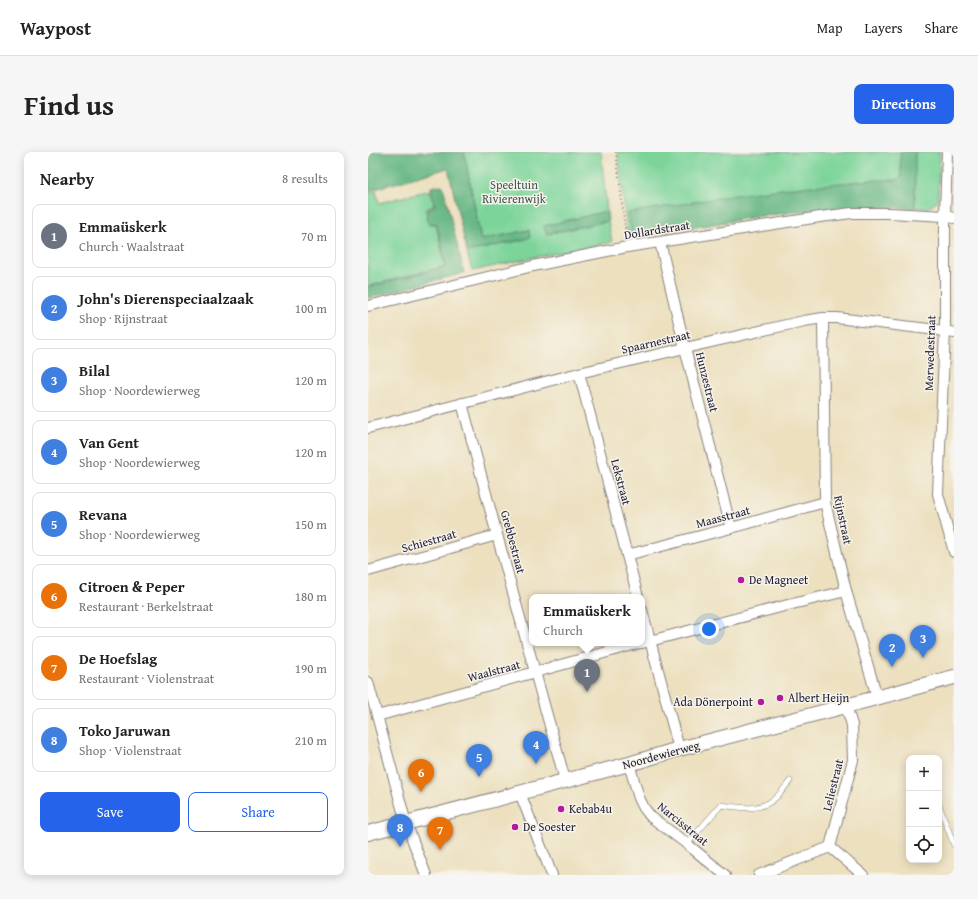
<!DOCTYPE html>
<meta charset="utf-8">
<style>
body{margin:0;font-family:"Gentium Book Plus",serif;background:#f6f6f6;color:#222}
.controls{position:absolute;right:12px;bottom:12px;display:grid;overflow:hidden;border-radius:8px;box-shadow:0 2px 10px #0003}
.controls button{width:36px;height:36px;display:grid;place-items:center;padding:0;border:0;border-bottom:1px solid #e0e0e0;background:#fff;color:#222;font:20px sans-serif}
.you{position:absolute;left:341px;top:477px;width:14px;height:14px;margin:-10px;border:3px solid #fff;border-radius:50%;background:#1a73e8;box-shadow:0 0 0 6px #1a73e833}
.badge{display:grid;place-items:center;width:26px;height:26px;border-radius:50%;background:#2563eb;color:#fff;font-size:13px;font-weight:700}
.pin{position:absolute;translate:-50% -33px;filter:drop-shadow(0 1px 2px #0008)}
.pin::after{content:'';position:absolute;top:21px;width:14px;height:12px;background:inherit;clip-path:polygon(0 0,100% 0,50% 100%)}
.popup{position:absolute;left:161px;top:442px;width:116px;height:52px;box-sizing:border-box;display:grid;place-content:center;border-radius:8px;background:#fff;filter:drop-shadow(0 1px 3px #0005);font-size:13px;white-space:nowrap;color:#767676}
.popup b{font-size:15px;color:#222}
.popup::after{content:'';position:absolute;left:50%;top:100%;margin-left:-8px;border:8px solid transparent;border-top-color:#fff}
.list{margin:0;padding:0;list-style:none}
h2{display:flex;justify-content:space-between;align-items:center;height:52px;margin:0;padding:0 16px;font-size:17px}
h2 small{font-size:13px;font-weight:400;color:#767676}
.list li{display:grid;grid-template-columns:26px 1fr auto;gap:12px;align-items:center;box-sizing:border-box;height:64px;margin:0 8px 8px;padding:0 8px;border:1px solid #e0e0e0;border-radius:8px}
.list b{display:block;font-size:15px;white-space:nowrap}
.list p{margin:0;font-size:13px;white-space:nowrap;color:#767676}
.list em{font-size:13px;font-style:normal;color:#767676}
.actions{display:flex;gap:8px;padding:12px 16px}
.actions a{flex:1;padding:9px 0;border:1px solid #2563eb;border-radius:8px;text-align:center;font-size:14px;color:#2563eb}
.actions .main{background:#2563eb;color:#fff}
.icon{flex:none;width:22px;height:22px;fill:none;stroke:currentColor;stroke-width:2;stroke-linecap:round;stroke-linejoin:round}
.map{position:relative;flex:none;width:586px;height:723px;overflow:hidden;border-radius:8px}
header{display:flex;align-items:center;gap:24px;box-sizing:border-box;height:56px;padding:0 20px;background:#fff;border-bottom:1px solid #e0e0e0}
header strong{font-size:19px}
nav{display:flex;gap:22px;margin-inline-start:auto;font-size:14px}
.intro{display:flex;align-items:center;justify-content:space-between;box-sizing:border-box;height:96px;padding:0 24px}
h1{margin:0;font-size:28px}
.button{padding:10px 18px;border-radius:8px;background:#2563eb;color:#fff;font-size:14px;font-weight:700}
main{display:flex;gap:24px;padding:0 24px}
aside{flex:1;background:#fff;border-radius:8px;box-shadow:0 2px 10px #0003}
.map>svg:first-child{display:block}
</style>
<header>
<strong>Waypost</strong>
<nav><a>Map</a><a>Layers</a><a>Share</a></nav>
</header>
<div class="intro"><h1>Find us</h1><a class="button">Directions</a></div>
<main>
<aside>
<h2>Nearby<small>8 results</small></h2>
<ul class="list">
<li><span class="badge" style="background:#6b7280">1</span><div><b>Emmaüskerk</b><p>Church · Waalstraat</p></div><em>70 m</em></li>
<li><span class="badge" style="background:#3f7fe0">2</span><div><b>John's Dierenspeciaalzaak</b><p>Shop · Rijnstraat</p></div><em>100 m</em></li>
<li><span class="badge" style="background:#3f7fe0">3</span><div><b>Bilal</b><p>Shop · Noordewierweg</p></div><em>120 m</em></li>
<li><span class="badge" style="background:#3f7fe0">4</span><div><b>Van Gent</b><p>Shop · Noordewierweg</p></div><em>120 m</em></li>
<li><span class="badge" style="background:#3f7fe0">5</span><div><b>Revana</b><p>Shop · Noordewierweg</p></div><em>150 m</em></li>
<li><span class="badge" style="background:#e8710a">6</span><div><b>Citroen &amp; Peper</b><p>Restaurant · Berkelstraat</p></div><em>180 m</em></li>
<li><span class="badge" style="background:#e8710a">7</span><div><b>De Hoefslag</b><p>Restaurant · Violenstraat</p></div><em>190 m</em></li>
<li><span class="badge" style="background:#3f7fe0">8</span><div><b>Toko Jaruwan</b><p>Shop · Violenstraat</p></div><em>210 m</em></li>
</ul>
<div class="actions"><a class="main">Save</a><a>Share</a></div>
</aside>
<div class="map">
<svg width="586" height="723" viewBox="0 0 586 723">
<rect width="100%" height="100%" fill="#f7f3e8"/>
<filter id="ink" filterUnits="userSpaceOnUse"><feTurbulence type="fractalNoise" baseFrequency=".025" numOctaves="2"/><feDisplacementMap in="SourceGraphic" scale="8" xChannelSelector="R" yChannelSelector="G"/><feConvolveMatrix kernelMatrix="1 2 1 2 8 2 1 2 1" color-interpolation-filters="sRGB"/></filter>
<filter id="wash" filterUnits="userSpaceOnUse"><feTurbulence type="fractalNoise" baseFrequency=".012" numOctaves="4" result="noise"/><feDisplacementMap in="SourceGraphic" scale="16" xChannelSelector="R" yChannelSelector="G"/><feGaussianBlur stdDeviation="0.9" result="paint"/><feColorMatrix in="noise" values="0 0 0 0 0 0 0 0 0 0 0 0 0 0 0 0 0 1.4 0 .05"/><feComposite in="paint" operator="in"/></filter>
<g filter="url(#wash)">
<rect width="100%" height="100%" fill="#ece0bf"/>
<!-- green -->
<g fill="#7bd49a" stroke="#4e7b6a">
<polygon points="96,0 233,0 239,59 176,74 179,82 240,69 244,90 168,105 104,119 99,100 154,88 162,85 161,78 113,88"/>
<path d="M 250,0 L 572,0 L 570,46 C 565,57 558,56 547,56 L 546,45 L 259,80 Z"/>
<polygon points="62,38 66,53 58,57 60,72 68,72 77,114 0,134 0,41 8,39 11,51"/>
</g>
<!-- forest -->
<g fill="#64b682" stroke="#436c5e">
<polygon points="0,0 96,0 113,88 161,78 162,85 154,88 99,100 80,16 0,39"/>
<polygon points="532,0 547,0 547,56 485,55 398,63 265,86 260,61 367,43 413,37 504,28 529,28 533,24"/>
<polygon points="73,33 75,34 96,121 0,146 0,135 78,115 69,72 60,71 59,58 67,54 63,35"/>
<polygon points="239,59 240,69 178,82 176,74"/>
</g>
</g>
<g filter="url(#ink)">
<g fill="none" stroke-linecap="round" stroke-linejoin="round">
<defs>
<g id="lane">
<polyline points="571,653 586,693"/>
<path d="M 319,692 L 353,653 C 370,655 389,660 405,648 C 411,644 417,635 422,629"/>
</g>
<g id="street">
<polyline points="579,0 577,64 577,179 570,342 586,400"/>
<polyline points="292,90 317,196 363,376"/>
<polyline points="0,154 165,114 259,95 452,65 484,61 522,61 577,64 586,66"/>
<polyline points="455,166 457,350 478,439 509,545"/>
<polyline points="211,221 270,445"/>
<polyline points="94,251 129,383 197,628"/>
<polyline points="0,276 211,221 317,196 436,169 455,166 469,166 577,179 586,181"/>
<polyline points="259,403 363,376 457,350"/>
<polyline points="0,419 129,383"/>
<polyline points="274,458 311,597"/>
<polyline points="274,491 420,453 478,439"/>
<polyline points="0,530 38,671 58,723"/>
<polyline points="9,564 272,491"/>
<polyline points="261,612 271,646 276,656 283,665 319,692 357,723"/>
<polyline points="152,641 184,723"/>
<polyline points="462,695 485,608 484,573 478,554"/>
<polyline points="462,695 495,723"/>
<polyline points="391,723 462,695"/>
</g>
<polyline id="secondary" points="0,681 261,612 311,597 478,554 586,525"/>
</defs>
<!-- lane casing -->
<use href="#lane" stroke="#87817d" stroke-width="6"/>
<!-- street casing -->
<use href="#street" stroke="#87817d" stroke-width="12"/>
<!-- secondary casing -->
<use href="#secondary" stroke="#87817d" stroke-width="16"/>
<!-- path -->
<polyline stroke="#87817d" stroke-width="2" stroke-dasharray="1 3" stroke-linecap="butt" points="248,0 258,84"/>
<!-- lane -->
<use href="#lane" stroke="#fff" stroke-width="5"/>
<!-- street -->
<use href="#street" stroke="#fff" stroke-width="10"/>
<!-- secondary -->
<use href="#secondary" stroke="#fff" stroke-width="14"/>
</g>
</g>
<!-- markers -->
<g fill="#b5179e" stroke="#f7f3e8" stroke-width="1.5">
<circle cx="373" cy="428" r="4"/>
<circle cx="412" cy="546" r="4"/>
<circle cx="393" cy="550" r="4"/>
<circle cx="193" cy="657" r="4"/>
<circle cx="147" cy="675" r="4"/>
</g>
<g text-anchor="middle" stroke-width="3" stroke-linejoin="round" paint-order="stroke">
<!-- park labels -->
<g font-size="12" fill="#3d5758" stroke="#f7f3e8">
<text x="146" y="37">Speeltuin<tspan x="146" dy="14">Rivierenwijk</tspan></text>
</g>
<!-- street labels -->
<g font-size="12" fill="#22223b" stroke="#f7f3e8">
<text transform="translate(289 78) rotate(-9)" y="4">Dollardstraat</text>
<text transform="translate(288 190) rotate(-13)" y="4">Spaarnestraat</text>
<text transform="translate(562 201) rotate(-88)" y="4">Merwedestraat</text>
<text transform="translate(339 230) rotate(76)" y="4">Hunzestraat</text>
<text transform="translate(253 330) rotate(75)" y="4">Lekstraat</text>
<text transform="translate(355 365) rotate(-15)" y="4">Maasstraat</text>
<text transform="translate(475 368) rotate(78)" y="4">Rijnstraat</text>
<text transform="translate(61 389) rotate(-16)" y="4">Schiestraat</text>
<text transform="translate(145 390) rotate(75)" y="4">Grebbestraat</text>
<text transform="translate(126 519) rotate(-15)" y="4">Waalstraat</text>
<text transform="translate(293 603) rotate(-15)" y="4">Noordewierweg</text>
<text transform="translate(465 633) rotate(-76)" y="4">Leliestraat</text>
<text transform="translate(315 672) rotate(39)" y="4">Narcisstraat</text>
</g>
<!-- poi labels -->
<g font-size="12" fill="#22223b" stroke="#f7f3e8" text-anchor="start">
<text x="381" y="432">De Magneet</text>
<text x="420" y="550">Albert Heijn</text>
<text x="385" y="554" text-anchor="end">Ada Dönerpoint</text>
<text x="201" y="661">Kebab4u</text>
<text x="155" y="679">De Soester</text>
</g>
</g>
</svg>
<div class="controls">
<button>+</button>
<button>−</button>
<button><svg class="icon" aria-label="locate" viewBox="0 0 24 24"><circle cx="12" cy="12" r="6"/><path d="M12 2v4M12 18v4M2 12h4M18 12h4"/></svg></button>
</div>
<div class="you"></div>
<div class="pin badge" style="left:219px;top:540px;background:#6b7280">1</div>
<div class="popup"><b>Emmaüskerk</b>Church</div>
<div class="pin badge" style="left:524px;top:515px;background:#3f7fe0">2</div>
<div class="pin badge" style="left:555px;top:506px;background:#3f7fe0">3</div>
<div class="pin badge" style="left:168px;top:612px;background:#3f7fe0">4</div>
<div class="pin badge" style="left:111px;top:625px;background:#3f7fe0">5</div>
<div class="pin badge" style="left:53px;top:640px;background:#e8710a">6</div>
<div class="pin badge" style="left:72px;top:698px;background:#e8710a">7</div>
<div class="pin badge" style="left:32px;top:695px;background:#3f7fe0">8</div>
</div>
</main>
